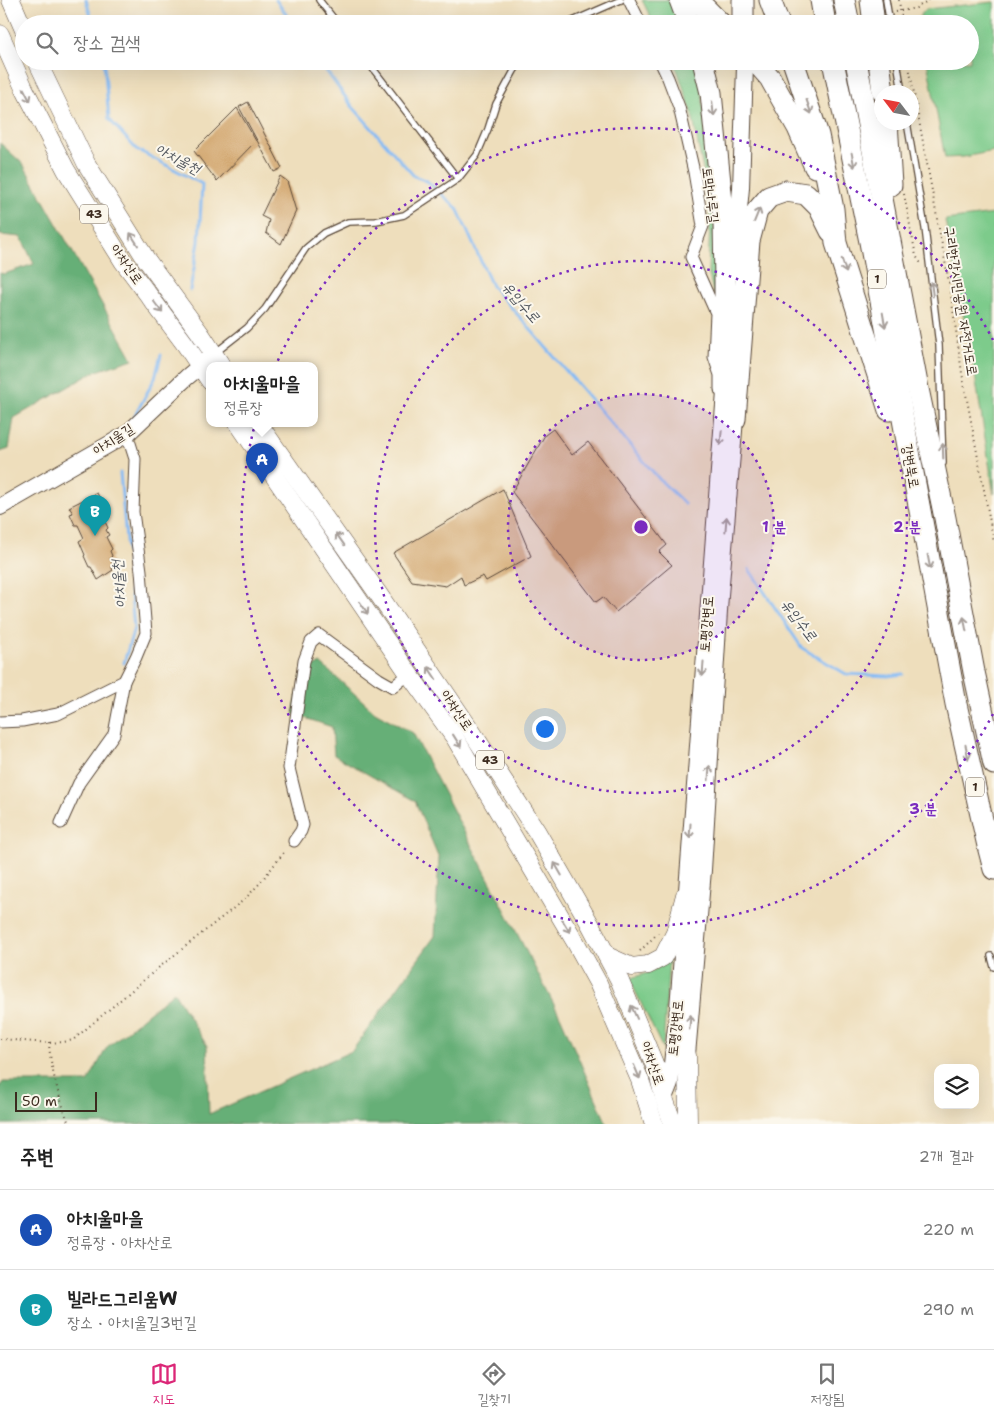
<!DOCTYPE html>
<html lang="ko">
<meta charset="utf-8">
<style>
body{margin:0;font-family:"Shantell Sans","Poor Story",sans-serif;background:#f6f6f6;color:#222}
.controls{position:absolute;right:15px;bottom:15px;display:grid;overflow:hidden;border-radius:10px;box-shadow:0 5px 20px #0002}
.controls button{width:45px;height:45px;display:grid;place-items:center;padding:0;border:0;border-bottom:1px solid #e0e0e0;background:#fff;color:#222;font:25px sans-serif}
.compass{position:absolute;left:874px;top:85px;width:45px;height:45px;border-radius:50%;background:#fff;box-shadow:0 5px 20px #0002;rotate:302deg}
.scale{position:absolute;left:15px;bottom:12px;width:82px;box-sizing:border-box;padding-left:5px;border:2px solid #3b2a1e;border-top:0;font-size:14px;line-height:18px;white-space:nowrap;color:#3b2a1e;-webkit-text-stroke:4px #fbf7ec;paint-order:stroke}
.you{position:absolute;left:544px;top:728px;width:18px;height:18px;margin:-12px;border:4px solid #fff;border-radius:50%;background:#1a73e8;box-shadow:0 0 0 8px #1a73e833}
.badge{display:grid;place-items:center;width:32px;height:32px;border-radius:50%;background:#db2777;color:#fff;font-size:16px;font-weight:700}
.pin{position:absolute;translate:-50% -41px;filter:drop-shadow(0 1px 2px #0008)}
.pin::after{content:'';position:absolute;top:26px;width:18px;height:15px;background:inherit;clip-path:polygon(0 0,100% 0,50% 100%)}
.popup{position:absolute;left:206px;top:362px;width:112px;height:65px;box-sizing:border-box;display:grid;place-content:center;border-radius:10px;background:#fff;filter:drop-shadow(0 1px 4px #0005);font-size:16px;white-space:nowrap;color:#767676}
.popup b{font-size:19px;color:#222}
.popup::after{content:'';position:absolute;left:50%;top:100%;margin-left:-10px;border:10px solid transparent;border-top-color:#fff}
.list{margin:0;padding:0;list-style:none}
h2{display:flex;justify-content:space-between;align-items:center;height:65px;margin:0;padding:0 20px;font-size:21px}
h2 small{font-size:16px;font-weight:400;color:#767676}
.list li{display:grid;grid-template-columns:32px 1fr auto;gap:15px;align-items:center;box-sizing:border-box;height:80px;padding:0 20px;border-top:1px solid #e0e0e0}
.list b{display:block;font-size:19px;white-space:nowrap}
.list p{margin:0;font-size:16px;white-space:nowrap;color:#767676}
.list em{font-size:16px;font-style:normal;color:#767676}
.icon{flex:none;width:28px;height:28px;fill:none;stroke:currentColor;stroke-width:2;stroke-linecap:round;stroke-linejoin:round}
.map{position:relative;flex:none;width:994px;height:1124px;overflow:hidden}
.search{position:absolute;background:#fff;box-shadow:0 5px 20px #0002;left:15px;right:15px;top:15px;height:55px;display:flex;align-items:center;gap:12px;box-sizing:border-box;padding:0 18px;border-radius:28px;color:#767676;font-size:19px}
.sheet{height:225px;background:#fff}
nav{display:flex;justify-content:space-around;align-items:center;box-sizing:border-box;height:70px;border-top:1px solid #e0e0e0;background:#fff;font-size:14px;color:#767676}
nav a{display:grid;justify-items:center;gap:2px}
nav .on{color:#db2777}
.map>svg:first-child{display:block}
</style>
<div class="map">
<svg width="994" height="1124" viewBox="0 0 994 1124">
<rect width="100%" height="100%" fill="#fbf7ec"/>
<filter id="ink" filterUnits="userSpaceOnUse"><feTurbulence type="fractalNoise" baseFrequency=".02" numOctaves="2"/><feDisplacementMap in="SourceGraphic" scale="10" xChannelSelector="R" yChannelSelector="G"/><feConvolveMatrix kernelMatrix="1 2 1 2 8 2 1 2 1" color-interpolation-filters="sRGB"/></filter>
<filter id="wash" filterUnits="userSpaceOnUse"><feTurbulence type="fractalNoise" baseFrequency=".0096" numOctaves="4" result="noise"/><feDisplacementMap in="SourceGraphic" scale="20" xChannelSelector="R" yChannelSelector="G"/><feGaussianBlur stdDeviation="1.12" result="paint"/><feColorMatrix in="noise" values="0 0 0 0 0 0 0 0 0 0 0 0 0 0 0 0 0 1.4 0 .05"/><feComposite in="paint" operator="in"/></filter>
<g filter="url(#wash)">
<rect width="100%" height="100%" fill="#eedebc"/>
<!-- green -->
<g fill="#7dcb8b" stroke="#5c7a54">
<polygon points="642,0 677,0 686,24 654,24"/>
<polygon points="994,2 994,151 964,157 945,158 927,61 970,61 970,24 921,24 920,16 926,9"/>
<polygon points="673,61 699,61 722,303 714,295 708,271 710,221 709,198 700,155 692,113 678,72"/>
<polygon points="994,214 994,494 975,375 945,220"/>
<path d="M 669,959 L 663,1049 L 629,978 C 644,975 658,970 669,959 Z"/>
</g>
<!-- forest -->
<g fill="#66af77" stroke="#506c4a">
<polygon points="0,143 23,164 133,359 94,372 14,418 9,449 0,452 0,273 4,274 34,264 21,237 0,235"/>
<polygon points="320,663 375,712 413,733 561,1018 607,1124 0,1124 0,1086 3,1082 88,1082 107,1047 174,992 207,1046 209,1114 352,1051 435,936 439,858 415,801 334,755 332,727 293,714 302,675"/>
</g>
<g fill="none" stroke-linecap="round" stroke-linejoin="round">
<!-- stream -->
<g stroke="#85bbf4" stroke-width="3">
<polyline points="86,0 93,24"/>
<polyline points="276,0 293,24"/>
<polyline points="104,61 109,119 136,149 202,184 199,242 190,290"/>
<polyline points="319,61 352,106 414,176 427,181 457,208 492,286 525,323 660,480 685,504"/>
<polyline points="133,419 155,378 161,355"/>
<polyline points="120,473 134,628 124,663"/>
<polyline points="749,569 802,648 846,674 888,676 903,674"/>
</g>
</g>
<g id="blocks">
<!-- building -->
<g fill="#d4aa75">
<polygon points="248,102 282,168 274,172 239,107"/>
<polygon points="237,108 256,141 217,181 194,151"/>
<polygon points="280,176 287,181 296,211 281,244 266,233 269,220 261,216"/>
<polygon points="553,429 572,455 588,442 667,545 659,552 672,565 616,612 603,597 596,602 512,492 545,435"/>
<polygon points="503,489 531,556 486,581 483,576 464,585 461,576 446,586 412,581 393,553"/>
<polygon points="97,493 105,508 103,510 106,513 102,515 108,528 106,530 109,535 106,537 112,549 110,551 112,556 110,558 113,565 111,566 113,570 98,580 91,567 89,567 84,556 85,555 79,541 84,538 78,525 75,525 70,514 73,513 69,507"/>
</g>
</g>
</g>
<g filter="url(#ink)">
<use href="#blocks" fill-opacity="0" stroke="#564536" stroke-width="1"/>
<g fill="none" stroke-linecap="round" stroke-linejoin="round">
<defs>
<g id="lane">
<polyline points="319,0 338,24"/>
<polyline points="886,0 890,24"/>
<polyline points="566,24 621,0"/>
<polyline points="367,61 458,179"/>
<polyline points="897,61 902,92"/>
<polyline points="907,122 925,228 939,345 943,463"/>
<polyline points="215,353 247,328 265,309 306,248 324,233 348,222 376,221 404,215 458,179 477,155 488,129 496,104 514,71 521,61"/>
<polyline points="991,956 994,967"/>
</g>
<g id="street">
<polyline points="629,0 641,24"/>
<polyline points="660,61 668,78 679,107 694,172 703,226 691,257 716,313 714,357 719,372"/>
<polyline points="0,722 22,721 58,714 124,681 136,657 146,633 141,571 133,512 135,459 127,434"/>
<polyline points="61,823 79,783 114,734 124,681"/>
<polyline points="294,841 301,831 303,825 289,768 304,661 311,642 319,635 379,679 393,687 409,674"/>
</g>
<g id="secondary">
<polyline points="733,272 741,188 745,66"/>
<polyline points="0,507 127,434 187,377 210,358"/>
<polyline points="683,1068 687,1055 703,870 720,595 735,419 731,408"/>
<polyline points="664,1098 670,1083 678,1008 726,379"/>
</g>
<g id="primary">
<polyline points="11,0 24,30"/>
<polyline points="0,34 24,88 66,170 123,261 185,344 210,381"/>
<polyline points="37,61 86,163 146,259 200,333 221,365"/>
<polyline points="238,423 409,674 455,738 576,943 598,983 640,1080 654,1124"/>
<polyline points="258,423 379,595 470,729 537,832 589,922 619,979 658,1073 664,1098 673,1124"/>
<polyline points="607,956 632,967 648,965 663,957 675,933 685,895"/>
<polyline points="687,1055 688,1124"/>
</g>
<g id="highway">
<polyline points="680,0 689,24"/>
<polyline points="697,0 721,24"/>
<polyline points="743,0 743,24"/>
<polyline points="770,0 779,24"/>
<polyline points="821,0 825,24"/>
<polyline points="844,0 849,24"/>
<polyline points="871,0 874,24"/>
<polyline points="703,61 711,93 724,222 725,281 725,389"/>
<polyline points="755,61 770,78 798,128 815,167"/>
<polyline points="793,61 818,135 833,209 836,243 889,410"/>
<polyline points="833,61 870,242 956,704 988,846 994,869"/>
<polyline points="856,61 918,389 945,518 974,672 994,764"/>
<polyline points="879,61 883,92"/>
<polyline points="887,122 891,185"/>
<polyline points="735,419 749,241 757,211 769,197 786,191 806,194 819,207 831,231"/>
</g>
</defs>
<!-- lane casing -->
<use href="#lane" stroke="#564536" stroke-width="8"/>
<!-- street casing -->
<use href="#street" stroke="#564536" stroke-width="13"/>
<!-- secondary casing -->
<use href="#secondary" stroke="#564536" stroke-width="18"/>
<!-- primary casing -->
<use href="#primary" stroke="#564536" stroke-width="19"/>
<!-- highway casing -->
<use href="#highway" stroke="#564536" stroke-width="23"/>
<!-- path -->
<g stroke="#564536" stroke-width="2" stroke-dasharray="1 4" stroke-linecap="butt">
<polyline points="899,0 902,24"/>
<polyline points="896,12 916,8 929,0"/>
<polyline points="908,61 950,288 962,373 994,543"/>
<polyline points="904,194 916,256 920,262 922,262"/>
<polyline points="640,951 658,933"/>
<path d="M 0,1039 C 22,1040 52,1046 73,1040 L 157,969 L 245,899 L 259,884 L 286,850"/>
<path d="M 49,1042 C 50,1069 60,1099 69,1124"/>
</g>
<!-- lane -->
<use href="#lane" stroke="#fff" stroke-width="5.5"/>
<!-- street -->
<use href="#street" stroke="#fff" stroke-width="11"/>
<!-- secondary -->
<use href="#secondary" stroke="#fff" stroke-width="16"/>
<!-- primary -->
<use href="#primary" stroke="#fff" stroke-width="18"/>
<!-- highway -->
<use href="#highway" stroke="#fff" stroke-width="21"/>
</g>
<!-- one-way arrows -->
<defs><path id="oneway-shaft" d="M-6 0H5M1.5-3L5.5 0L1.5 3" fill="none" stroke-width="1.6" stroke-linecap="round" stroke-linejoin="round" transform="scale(1.25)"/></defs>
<g stroke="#a79f9a">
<use href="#oneway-shaft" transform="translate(27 95) rotate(63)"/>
<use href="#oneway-shaft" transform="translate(809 107) rotate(71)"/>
<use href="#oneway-shaft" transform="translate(713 109) rotate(84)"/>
<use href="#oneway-shaft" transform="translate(853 160) rotate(79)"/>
<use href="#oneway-shaft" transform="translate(757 215) rotate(-68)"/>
<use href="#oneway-shaft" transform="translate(134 239) rotate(-122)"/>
<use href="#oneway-shaft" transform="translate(844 266) rotate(72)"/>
<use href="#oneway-shaft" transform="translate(932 289) rotate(-97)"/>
<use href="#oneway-shaft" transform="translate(158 307) rotate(53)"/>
<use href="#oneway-shaft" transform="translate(884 320) rotate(80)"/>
<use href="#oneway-shaft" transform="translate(721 438) rotate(95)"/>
<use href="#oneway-shaft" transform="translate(943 451) rotate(-92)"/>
<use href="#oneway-shaft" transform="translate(726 524) rotate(-85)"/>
<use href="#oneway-shaft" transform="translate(340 539) rotate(-125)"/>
<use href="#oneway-shaft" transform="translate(929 562) rotate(79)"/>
<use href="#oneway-shaft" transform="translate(364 608) rotate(56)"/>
<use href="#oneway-shaft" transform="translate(965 624) rotate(-101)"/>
<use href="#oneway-shaft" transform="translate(703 669) rotate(94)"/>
<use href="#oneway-shaft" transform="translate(432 673) rotate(-124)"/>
<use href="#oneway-shaft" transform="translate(457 741) rotate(58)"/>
<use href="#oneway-shaft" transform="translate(967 752) rotate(78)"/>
<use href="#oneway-shaft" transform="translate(709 773) rotate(-86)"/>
<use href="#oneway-shaft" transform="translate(690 831) rotate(94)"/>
<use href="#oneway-shaft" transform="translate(558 869) rotate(-120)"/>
<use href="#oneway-shaft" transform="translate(566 926) rotate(59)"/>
<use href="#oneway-shaft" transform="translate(634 1012) rotate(-114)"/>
<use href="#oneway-shaft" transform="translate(690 1022) rotate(-85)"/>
<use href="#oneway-shaft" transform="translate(637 1072) rotate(67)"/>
</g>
</g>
<!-- distance rings -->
<circle cx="641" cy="527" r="133" fill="#7b2cbf" fill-opacity=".12"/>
<g fill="none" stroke="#7b2cbf" stroke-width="2.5" stroke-dasharray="2.5 5">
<circle cx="641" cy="527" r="133"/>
<circle cx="641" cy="527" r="266"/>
<path d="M993 714A399 399 0 1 1 993 340"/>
</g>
<g text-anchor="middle" stroke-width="4" stroke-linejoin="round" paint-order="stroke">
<!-- shield labels -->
<g fill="#fbf7ec" stroke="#75685c" stroke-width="1">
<rect x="80" y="204.5" width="28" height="19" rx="4"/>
<rect x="868" y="269.5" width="18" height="19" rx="4"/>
<rect x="476" y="750.5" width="28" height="19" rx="4"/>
<rect x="966" y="777.5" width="18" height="19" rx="4"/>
</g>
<g font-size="12" font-weight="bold" fill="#3b2a1e">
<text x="94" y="218">43</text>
<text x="877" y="283">1</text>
<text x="490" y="764">43</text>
<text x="975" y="791">1</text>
</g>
<!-- street labels -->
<g font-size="14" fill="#3b2a1e" stroke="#fbf7ec">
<text transform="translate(711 195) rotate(83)" y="5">토막나루길</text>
<text transform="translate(127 264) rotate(55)" y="5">아차산로</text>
<text transform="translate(961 301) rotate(81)" y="5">구리한강시민공원 자전거도로</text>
<text transform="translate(113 439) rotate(-33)" y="5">아치울길</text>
<text transform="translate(911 466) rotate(80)" y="5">강변북로</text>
<text transform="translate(706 624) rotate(-86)" y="5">토평강변로</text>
<text transform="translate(457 710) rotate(56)" y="5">아차산로</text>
<text transform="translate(675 1028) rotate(-84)" y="5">토평강변로</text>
<text transform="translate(653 1063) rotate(71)" y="5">아차산로</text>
</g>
<!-- water labels -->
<g font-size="15" font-style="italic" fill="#51565e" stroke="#fbf7ec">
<text transform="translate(178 159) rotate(28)" y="5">아치울천</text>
<text transform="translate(521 302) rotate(49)" y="5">유입수로</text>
<text transform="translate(119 584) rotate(-95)" y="5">아치울천</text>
<text transform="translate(799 620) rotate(53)" y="5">유입수로</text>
</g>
</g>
<circle cx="641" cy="527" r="8" fill="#7b2cbf" stroke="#fbf7ec" stroke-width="2.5"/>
<g font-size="15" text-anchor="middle" font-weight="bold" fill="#7b2cbf" stroke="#fbf7ec" stroke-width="4" stroke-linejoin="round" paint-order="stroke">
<text x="774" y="532">1 분</text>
<text x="907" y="532">2 분</text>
<text x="923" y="814">3 분</text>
</g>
</svg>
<div class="controls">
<button><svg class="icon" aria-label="layers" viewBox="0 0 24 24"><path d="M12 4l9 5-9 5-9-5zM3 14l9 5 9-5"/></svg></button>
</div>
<svg class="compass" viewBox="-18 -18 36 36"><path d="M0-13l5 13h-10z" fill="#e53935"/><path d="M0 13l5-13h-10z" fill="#767676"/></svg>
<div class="scale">50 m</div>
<div class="you"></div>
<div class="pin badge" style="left:262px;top:484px;background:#1a4fb4">A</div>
<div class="popup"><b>아치울마을</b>정류장</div>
<div class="pin badge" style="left:95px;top:536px;background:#0f9aa8">B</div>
<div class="search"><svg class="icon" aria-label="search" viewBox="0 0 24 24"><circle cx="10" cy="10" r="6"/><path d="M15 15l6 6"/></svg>장소 검색</div>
</div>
<section class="sheet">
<h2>주변<small>2개 결과</small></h2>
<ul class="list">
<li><span class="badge" style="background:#1a4fb4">A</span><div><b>아치울마을</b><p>정류장 · 아차산로</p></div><em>220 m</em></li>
<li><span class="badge" style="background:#0f9aa8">B</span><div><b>빌라드그리움W</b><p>장소 · 아치울길3번길</p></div><em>290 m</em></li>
</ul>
</section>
<nav>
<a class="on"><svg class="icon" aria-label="map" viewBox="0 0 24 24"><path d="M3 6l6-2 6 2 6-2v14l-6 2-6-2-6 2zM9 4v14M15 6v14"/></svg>지도</a>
<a><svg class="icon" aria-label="directions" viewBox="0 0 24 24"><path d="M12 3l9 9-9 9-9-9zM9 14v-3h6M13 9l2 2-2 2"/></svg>길찾기</a>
<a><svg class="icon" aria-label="saved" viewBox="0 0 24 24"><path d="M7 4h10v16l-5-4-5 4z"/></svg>저장됨</a>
</nav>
